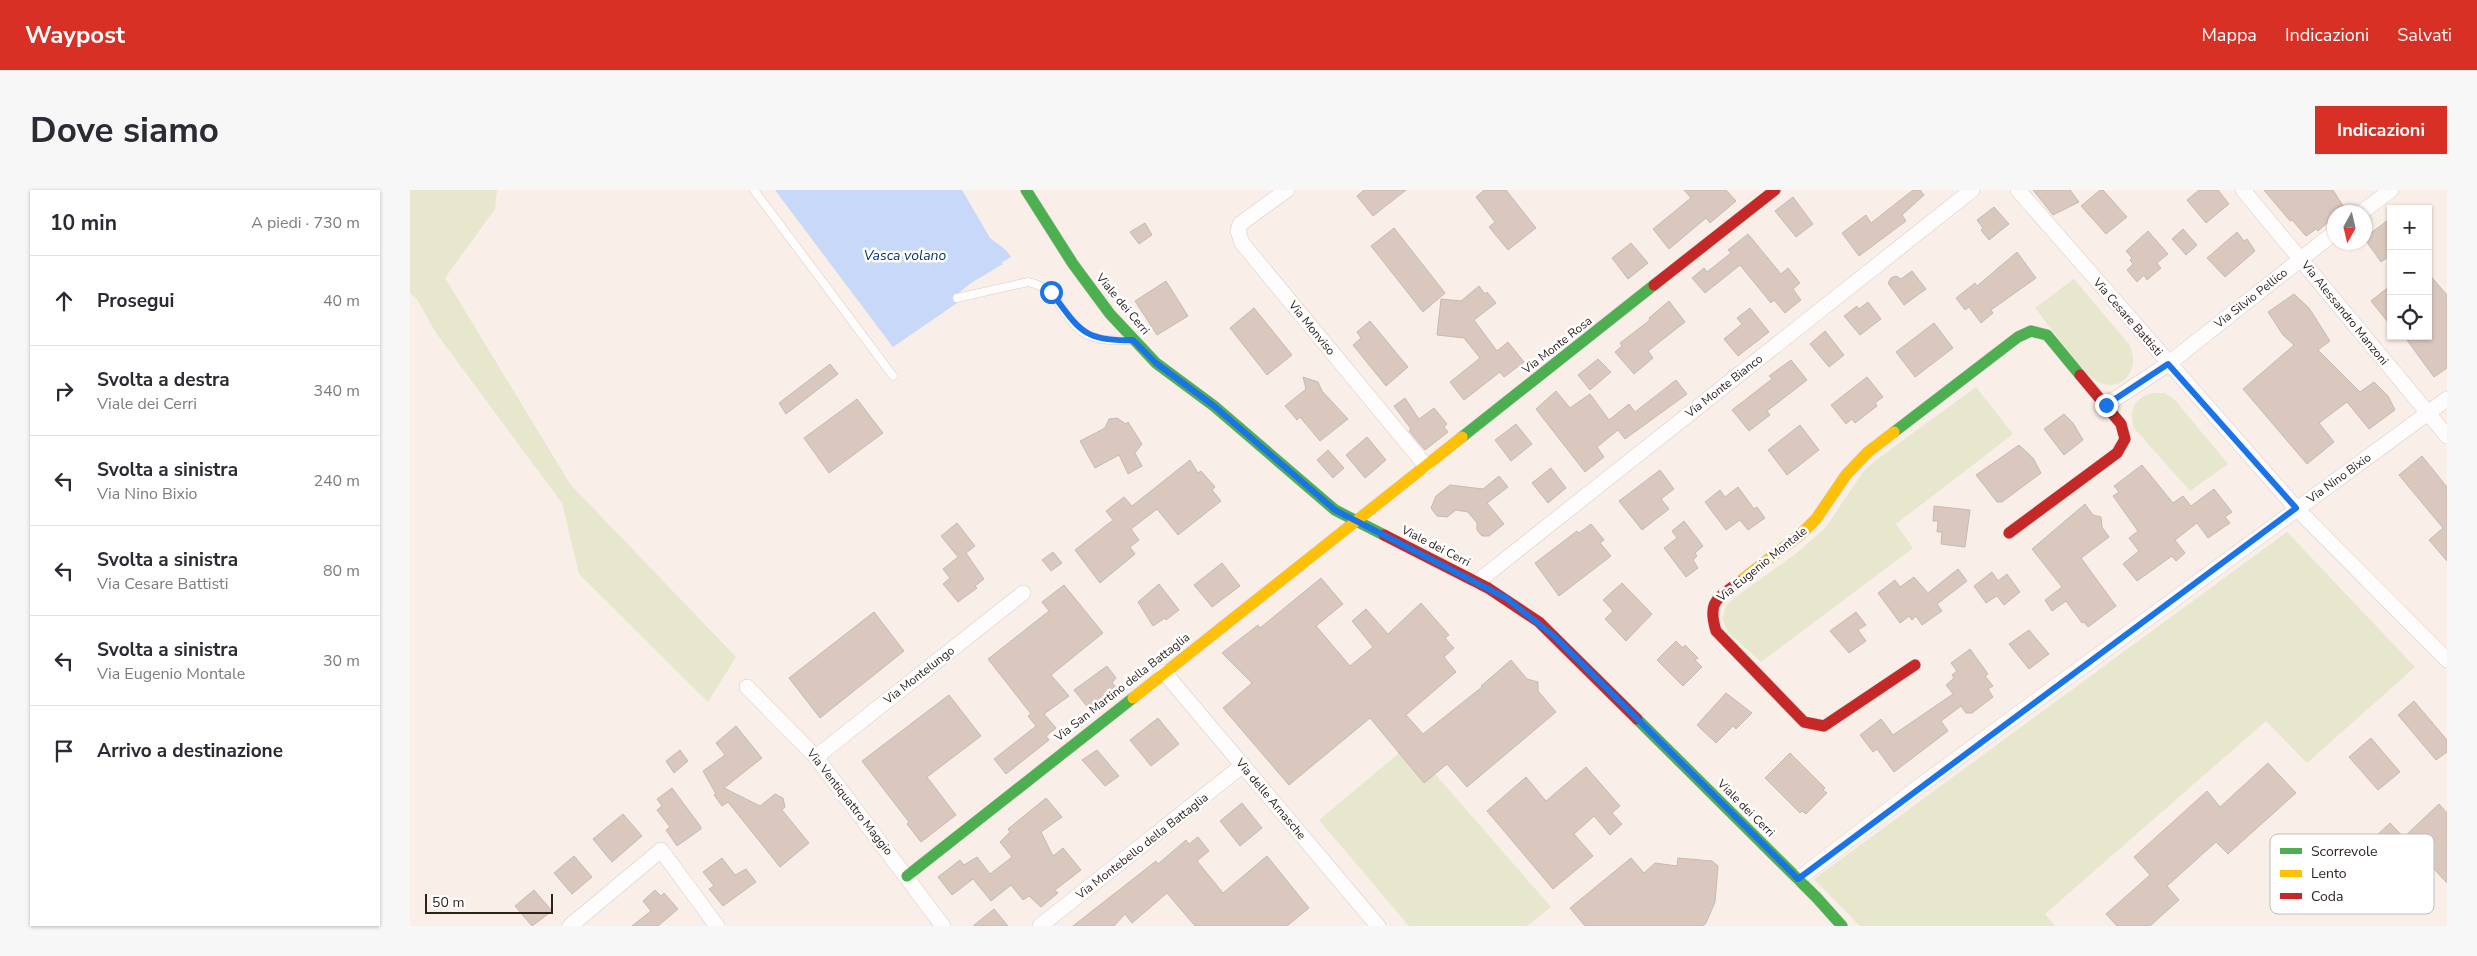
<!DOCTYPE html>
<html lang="it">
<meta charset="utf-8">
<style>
body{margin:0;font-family:"Nunito Sans",sans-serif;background:#f7f7f7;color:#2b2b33}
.controls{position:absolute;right:15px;top:15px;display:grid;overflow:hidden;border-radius:0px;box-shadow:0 1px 4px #0004}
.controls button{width:45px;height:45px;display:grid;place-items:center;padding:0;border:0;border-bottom:1px solid #e1e1e2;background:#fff;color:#2b2b33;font:25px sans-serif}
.compass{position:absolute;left:1917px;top:15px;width:45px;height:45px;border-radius:50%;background:#fff;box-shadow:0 1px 4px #0004;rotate:188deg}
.scale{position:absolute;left:15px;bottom:12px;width:128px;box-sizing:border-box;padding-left:5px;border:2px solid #2e221d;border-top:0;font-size:14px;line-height:18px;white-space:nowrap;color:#2e221d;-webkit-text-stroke:4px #fff;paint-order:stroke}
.stop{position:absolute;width:15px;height:15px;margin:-11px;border:4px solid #1a73e8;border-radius:50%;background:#fff}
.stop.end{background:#1a73e8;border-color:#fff;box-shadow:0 1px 5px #0008}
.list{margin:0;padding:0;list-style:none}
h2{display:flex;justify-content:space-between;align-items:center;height:65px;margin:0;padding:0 20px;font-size:21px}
h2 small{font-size:16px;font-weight:400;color:#7c7c81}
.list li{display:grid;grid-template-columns:32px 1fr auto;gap:15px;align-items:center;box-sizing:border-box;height:90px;padding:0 20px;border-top:1px solid #e1e1e2}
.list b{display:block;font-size:19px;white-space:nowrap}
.list p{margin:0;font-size:16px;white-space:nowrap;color:#7c7c81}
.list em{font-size:16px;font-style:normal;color:#7c7c81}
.icon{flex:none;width:28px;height:28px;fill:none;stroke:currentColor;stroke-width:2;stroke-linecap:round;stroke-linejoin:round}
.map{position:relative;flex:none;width:2037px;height:736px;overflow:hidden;border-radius:0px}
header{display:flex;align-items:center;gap:30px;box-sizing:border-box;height:70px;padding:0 25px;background:#d93025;color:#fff}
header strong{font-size:24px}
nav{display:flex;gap:28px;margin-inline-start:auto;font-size:18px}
.intro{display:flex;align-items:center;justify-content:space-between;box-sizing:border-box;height:120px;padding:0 30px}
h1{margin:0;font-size:35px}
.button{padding:12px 22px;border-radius:0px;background:#d93025;color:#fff;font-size:18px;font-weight:700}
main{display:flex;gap:30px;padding:0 30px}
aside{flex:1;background:#fff;border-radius:0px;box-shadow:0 1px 4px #0004}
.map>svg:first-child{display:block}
</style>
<header>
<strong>Waypost</strong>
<nav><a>Mappa</a><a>Indicazioni</a><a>Salvati</a></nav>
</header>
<div class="intro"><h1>Dove siamo</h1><a class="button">Indicazioni</a></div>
<main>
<aside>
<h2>10 min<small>A piedi · 730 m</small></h2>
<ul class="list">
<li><svg class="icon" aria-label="ahead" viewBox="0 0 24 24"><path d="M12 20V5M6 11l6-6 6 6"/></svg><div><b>Prosegui</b></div><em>40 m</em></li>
<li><svg class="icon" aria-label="right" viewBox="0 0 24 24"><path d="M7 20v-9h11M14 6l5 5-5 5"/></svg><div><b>Svolta a destra</b><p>Viale dei Cerri</p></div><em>340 m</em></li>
<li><svg class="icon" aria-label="left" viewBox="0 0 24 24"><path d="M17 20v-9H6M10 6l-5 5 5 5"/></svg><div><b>Svolta a sinistra</b><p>Via Nino Bixio</p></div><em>240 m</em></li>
<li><svg class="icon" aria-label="left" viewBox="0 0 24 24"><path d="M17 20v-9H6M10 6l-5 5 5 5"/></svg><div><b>Svolta a sinistra</b><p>Via Cesare Battisti</p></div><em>80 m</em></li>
<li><svg class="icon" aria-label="left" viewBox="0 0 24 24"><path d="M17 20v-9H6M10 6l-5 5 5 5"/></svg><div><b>Svolta a sinistra</b><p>Via Eugenio Montale</p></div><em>30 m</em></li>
<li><svg class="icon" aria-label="arrive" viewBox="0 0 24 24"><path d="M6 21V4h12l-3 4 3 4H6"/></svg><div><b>Arrivo a destinazione</b></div></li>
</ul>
</aside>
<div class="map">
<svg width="2037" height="736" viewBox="0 0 2037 736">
<rect width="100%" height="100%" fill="#f9eee8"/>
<!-- green -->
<g fill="#e6e7cc">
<polygon points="0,0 87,0 85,19 35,88 160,294 326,467 298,512 169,384 152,313 26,143 7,109 0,103"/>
<path d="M 1664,89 L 1720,156 C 1724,166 1725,179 1716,188 C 1709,196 1698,197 1688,192 C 1674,184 1638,134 1625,118 Z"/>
<polygon points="1566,197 1603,244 1486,334 1503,358 1351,472 1318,442 1312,429 1317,414 1323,409 1388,362 1416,337 1453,282 1466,270"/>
<path d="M 1743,203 L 1754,203 L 1764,209 L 1818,274 L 1780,301 L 1724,238 C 1718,220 1726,206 1743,203 Z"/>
<polygon points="1877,342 2005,477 1897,573 1856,531 1635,724 1645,736 1450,736 1404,689"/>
<polygon points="989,563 1014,593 1025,584 1141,717 1117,736 999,736 909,630"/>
</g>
<!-- water -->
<polygon fill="#c7d8f8" points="365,0 552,0 580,48 596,60 601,67 591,73 593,74 561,93 547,104 547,113 483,157"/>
<!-- building -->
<g fill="#dac8bf" stroke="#c5bab5">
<polygon points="954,0 996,0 963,26 947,6"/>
<polygon points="1074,0 1096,0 1126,38 1098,60 1079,37 1085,32 1066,7"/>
<polygon points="1274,0 1316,0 1326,11 1300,33 1296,28 1259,59 1243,39 1281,8"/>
<polygon points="1503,0 1510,0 1514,5 1492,25 1496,31 1449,66 1432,43 1456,25 1461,33"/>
<polygon points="1623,0 1660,0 1669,12 1643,25"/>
<polygon points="1690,0 1693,0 1717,27 1696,44 1671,16"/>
<polygon points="1789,0 1808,0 1819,14 1796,33 1777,10"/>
<polygon points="1854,0 1923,0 1935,19 1930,22 1924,22 1924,27 1908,41 1906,39 1896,46 1882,30 1880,31"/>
<polygon points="1383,7 1403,34 1386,47 1365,21"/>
<polygon points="1584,17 1599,34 1579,50 1571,40 1573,38 1567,30"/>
<polygon points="1981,28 1981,65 1971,72 1954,48"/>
<polygon points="735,33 742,45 729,54 720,42"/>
<polygon points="984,38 1035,103 1013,122 961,56"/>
<polygon points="1773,39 1787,55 1776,65 1762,49"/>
<polygon points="1738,41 1758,64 1747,73 1751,78 1737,90 1734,85 1727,92 1717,80 1723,74 1720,70 1722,68 1716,61"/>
<polygon points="1827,42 1834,51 1837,49 1845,61 1815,87 1797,68"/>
<polygon points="1338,44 1371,84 1378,78 1390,93 1383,99 1391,110 1375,123 1364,110 1361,113 1330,75 1295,103 1282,88 1294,78 1297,82 1321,63 1318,60"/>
<polygon points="1221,53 1238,73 1218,89 1202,68"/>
<polygon points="1607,62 1626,88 1581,120 1583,123 1571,133 1559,117 1555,120 1546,108 1565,93 1567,96"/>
<polygon points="1502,81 1516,99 1494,115 1478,93 1481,88 1486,86 1491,89"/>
<polygon points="2018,83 2037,105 2037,178 2024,187 1994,146 2018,146"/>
<polygon points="756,91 778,126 747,145 725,111"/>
<polygon points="1981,95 1981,136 1961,111"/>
<polygon points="1069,96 1075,104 1077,102 1086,113 1064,130 1087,161 1098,152 1114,172 1094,187 1090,182 1054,210 1040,192 1070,168 1054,148 1027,145 1031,109 1051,111"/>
<polygon points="1884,104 1899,118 1920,151 1908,160 1950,202 1964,192 1978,206 1985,220 1959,239 1937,212 1909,233 1924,252 1897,274 1833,199 1884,155 1873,145 1858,122"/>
<polygon points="1259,111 1275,132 1238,161 1243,168 1224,184 1205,162 1212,156 1210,153 1240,130 1239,128"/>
<polygon points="1458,112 1471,129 1450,145 1434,126 1447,116 1449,119"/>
<polygon points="844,118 882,165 857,185 820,138"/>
<polygon points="1340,118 1359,142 1328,166 1314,149 1332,134 1327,128"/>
<polygon points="960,131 998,177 976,196 943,155 951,148 947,142"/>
<polygon points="1524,133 1543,158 1505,187 1486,162"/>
<polygon points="1415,141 1434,165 1419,177 1400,154"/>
<polygon points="1188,169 1201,182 1180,200 1168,185"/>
<polygon points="1381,170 1397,190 1357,221 1360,225 1339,241 1322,220 1362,189 1359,186"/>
<polygon points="420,174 428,184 376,224 369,213"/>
<polygon points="893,187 908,192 912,201 938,229 910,251 890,227 887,230 875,216 896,199"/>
<polygon points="1457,187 1473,207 1465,213 1467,216 1445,233 1442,229 1436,234 1421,215"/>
<polygon points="1266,190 1277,204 1215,249 1208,240 1187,257 1194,267 1175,282 1126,219 1146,201 1160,218 1180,204 1199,230 1219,214 1225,222"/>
<polygon points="995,208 1009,229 1024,218 1037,234 1034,237 1038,242 1015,260 999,241 1001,239 984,216"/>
<polygon points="447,209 473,243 419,283 394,248"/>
<polygon points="1654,224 1663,233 1673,250 1654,265 1634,239"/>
<polygon points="707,228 716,234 718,232 732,254 725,263 732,276 718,284 709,265 685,278 670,251 695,238 699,229"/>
<polygon points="1106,234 1122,254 1101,271 1085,250"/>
<polygon points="1390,235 1409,260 1377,285 1358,260"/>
<polygon points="957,247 976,270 955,288 936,265"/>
<polygon points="1609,255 1623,268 1631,283 1592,312 1587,312 1566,285"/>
<polygon points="918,260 934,278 923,288 907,270"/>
<polygon points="2012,266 2037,297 2037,371 2019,350 2033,338 1989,285"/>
<polygon points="780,270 788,283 791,281 805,297 802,300 811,311 768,345 747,319 721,339 729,350 720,357 725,364 690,393 665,360 703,330 696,321 714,307 722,316"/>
<polygon points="1732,275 1763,313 1773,306 1781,316 1804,299 1822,322 1815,327 1820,333 1798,348 1787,333 1765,350 1775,363 1766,371 1762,366 1727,391 1713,374 1729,361 1719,348 1728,341 1703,306 1709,302 1704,296"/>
<polygon points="1141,278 1156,298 1138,313 1122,293"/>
<polygon points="1250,280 1264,299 1251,309 1259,319 1232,340 1209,311"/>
<polygon points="1089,286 1098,297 1077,313 1094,334 1079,346 1072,346 1067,340 1067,333 1058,322 1046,320 1037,327 1027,326 1021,318 1026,306 1040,295 1073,299"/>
<polygon points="1328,297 1344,319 1347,317 1355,328 1338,340 1330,330 1316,340 1295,312 1310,300 1315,307"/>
<polygon points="1675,314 1683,325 1691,327 1692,337 1699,347 1671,368 1706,416 1678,437 1674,432 1672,433 1656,411 1642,421 1635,410 1652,397 1622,359"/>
<polygon points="1524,316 1560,320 1555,357 1531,354 1532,342 1527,342 1528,331 1523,331"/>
<polygon points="1274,331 1293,356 1285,363 1287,366 1283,370 1288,378 1276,387 1254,358 1267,348 1262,341"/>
<polygon points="547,333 565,356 556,363 574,389 565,396 567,398 548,412 533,394 540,388 533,379 548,367 531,346"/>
<polygon points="1181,334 1194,350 1190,353 1201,366 1149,406 1125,373 1167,341 1169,343"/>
<polygon points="643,362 652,373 641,381 632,370"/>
<polygon points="812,373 830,396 802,417 784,395"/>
<polygon points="1548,379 1557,391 1527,414 1532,421 1512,435 1506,426 1502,430 1499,426 1490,433 1468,403 1485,390 1490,397 1504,387 1518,403"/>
<polygon points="1582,382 1588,391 1597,384 1610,402 1594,415 1587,406 1576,413 1564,396"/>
<polygon points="911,388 933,414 906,436 940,476 963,457 942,431 956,419 978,444 1011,413 1039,445 1035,448 1044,458 1034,467 1046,482 996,525 1013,544 1072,497 1071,496 1101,470 1117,489 1128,492 1128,501 1146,522 1057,597 1037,574 1014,593 960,528 879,595 813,518 842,493 812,463 848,435 850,438"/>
<polygon points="1212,393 1242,424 1216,451 1195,429 1203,421 1193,410"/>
<polygon points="749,394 769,420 756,430 755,428 743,436 728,412"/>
<polygon points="654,395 693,443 641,485 659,506 634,524 646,538 636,546 639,550 596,584 584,569 626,536 618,526 621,524 578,469 639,421 632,412"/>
<polygon points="464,422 494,461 410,528 379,488"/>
<polygon points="1446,422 1456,435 1448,440 1456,451 1439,463 1420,441"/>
<polygon points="1619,440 1639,464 1619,479 1599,454"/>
<polygon points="1266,451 1273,458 1275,455 1288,468 1285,470 1292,477 1273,496 1247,470"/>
<polygon points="1560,459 1578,484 1575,486 1583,496 1578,499 1583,507 1562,523 1556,523 1551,516 1531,531 1538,541 1484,582 1467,559 1463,562 1450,545 1471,529 1483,545 1543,504 1536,495 1544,488 1542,485 1547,481 1541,473"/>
<polygon points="697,476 706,488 702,493 706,497 679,519 664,500"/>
<polygon points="1316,503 1342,523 1326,539 1323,536 1306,553 1287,535"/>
<polygon points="539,505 571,546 517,587 546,625 511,652 497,634 499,632 452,571"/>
<polygon points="2004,511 2037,550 2037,562 2026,570 1988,525"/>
<polygon points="748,528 769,554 741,576 720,550"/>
<polygon points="326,536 352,568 314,598 350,616 365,604 373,608 375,617 372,620 399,653 370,677 318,612 312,616 304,605 306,604 293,581 315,565 306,553"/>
<polygon points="1961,548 1990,582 1968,600 1939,567"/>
<polygon points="270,560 278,571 264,583 256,571"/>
<polygon points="687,560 709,586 695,596 672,570"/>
<polygon points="1380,563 1415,598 1413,600 1417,603 1396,624 1392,621 1390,623 1355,588"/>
<polygon points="1858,573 1886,603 1818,664 1806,652 1757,696 1769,710 1740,736 1707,736 1696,724 1740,685 1724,667 1797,601 1810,617"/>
<polygon points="1176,577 1210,616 1202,623 1212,634 1200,645 1184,626 1164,644 1183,666 1143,699 1077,621 1116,587 1136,611"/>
<polygon points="262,598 291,637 291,639 267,656 256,640 260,637 247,620 252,616 247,609"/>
<polygon points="636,608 652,627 631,642 643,666 653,658 671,680 645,700 648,703 631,717 619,706 613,710 601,695 581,711 563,689 542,705 528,687 550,670 554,675 567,667 580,684 602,667 590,652 600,642 598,639"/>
<polygon points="832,613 852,638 830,656 810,631"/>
<polygon points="2029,614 2037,623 2037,693 1994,647"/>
<polygon points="213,624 232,646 202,672 183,649"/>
<polygon points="1980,633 2001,655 1930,721 1909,699"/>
<polygon points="788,647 799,661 787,671 813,703 857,666 899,718 877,736 785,736 757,703 722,733 715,724 704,736 663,736 746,671 748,674 776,650 779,654"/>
<polygon points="164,666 182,687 162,704 144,683"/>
<polygon points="312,668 325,685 336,679 346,692 313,716 299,699 304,696 293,682"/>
<polygon points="1221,668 1234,683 1245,673 1267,676 1268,668 1302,671 1308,676 1305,712 1296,733 1293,736 1175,736 1160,718"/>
<polygon points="124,700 142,721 122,736 105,716"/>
<polygon points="245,700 251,706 254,703 268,719 248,736 222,736 241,721 233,711"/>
<polygon points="584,719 598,736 563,736"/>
</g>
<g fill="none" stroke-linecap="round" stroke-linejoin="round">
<defs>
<g id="lane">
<polyline points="344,0 483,186"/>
<path d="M 547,108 L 618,92 C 649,98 650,125 671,141 C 685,151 704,151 720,150"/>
</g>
<g id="street">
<polyline points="877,0 830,34 828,41 832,53 1016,276"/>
<polyline points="1608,0 1886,318 2037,470"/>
<polyline points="1833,0 2037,246"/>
<polyline points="1952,22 1981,0"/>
<polyline points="1696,215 1758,174 1924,43"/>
<polyline points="1067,392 1562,0"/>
<polyline points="754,482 968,736"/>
<polyline points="337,497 406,567 533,736"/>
<polyline points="406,567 613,403"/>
<polyline points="1388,689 1507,598 2037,209"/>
<polyline points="160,736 251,660 307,736"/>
<polyline points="630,736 833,575"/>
</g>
<g id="fast">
<polyline points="616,0 663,74 700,124 746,173 804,216 925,320 974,345"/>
<polyline points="1484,242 1608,147 1621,141 1637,145 1670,185"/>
<polyline points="1052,247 1244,95"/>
<polyline points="1227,529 1407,708 1432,736"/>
<polyline points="497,686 723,508"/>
</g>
<g id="slow">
<polyline points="1329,392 1391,344 1406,329 1436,285 1458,262 1484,242"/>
<polyline points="723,508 1052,247"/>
</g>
<g id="jam">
<polyline points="1244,95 1365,0"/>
<polyline points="1599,343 1707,263 1715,249 1711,234 1670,185"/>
<polyline points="974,345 1078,398 1129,432 1227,529"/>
<path d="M 1329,392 C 1307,409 1297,411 1306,441 L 1394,532 L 1414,536 L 1505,475"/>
</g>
</defs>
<!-- lane casing -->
<use href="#lane" stroke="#d7ccc7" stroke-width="9"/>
<!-- street casing -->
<use href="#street" stroke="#d7ccc7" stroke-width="16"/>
<!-- fast casing -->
<use href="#fast" stroke="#d7ccc7" stroke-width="12"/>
<!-- slow casing -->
<use href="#slow" stroke="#d7ccc7" stroke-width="12"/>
<!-- jam casing -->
<use href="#jam" stroke="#d7ccc7" stroke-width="12"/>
<!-- lane -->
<use href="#lane" stroke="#fefcfc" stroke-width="8"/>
<!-- street -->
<use href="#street" stroke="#fefcfc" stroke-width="15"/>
<!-- fast -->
<use href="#fast" stroke="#4caf50" stroke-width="11"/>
<!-- slow -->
<use href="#slow" stroke="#ffc107" stroke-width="11"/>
<!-- jam -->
<use href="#jam" stroke="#c62828" stroke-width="11"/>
</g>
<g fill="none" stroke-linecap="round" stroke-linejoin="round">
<!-- route -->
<path stroke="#1a73e8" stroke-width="6" d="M 641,102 C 669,139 673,152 723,150 L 746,173 L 804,216 L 925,320 L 1096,408 L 1144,446 L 1388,689 L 1886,318 L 1758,174 L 1696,215"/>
</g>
<g text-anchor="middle" stroke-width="5" stroke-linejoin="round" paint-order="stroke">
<!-- street labels -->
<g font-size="12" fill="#2e221d" stroke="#fff">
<text transform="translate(1841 108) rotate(-38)" y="4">Via Silvio Pellico</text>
<text transform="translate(713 114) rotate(50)" y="4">Viale dei Cerri</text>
<text transform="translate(1935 123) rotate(51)" y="4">Via Alessandro Manzoni</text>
<text transform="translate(1718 127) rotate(49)" y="4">Via Cesare Battisti</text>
<text transform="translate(902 138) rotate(51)" y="4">Via Monviso</text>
<text transform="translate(1147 155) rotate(-38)" y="4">Via Monte Rosa</text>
<text transform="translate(1314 196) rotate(-38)" y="4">Via Monte Bianco</text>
<text transform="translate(1929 288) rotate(-36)" y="4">Via Nino Bixio</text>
<text transform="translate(1026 356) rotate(27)" y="4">Viale dei Cerri</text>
<text transform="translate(1352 374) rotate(-39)" y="4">Via Eugenio Montale</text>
<text transform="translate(509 485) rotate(-38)" y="4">Via Montelungo</text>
<text transform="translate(712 497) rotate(-38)" y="4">Via San Martino della Battaglia</text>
<text transform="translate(861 609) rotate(50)" y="4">Via delle Arnasche</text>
<text transform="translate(440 612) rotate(52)" y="4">Via Ventiquattro Maggio</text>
<text transform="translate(1336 618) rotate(45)" y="4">Viale dei Cerri</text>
<text transform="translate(732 656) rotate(-38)" y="4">Via Montebello della Battaglia</text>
</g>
<!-- water labels -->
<g font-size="14" font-style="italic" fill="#0a3176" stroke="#fff">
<text x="495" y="70">Vasca volano</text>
</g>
</g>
<!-- legend -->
<rect x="1860" y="644" width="164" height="80" rx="8" fill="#fff" stroke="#c0bdbb" stroke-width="1"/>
<rect x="1870" y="658" width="22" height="6" fill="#4caf50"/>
<rect x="1870" y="680" width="22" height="7" fill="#ffc107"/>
<rect x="1870" y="703" width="22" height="6" fill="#c62828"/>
<g font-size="14" fill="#2e221d">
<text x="1901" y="666">Scorrevole</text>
<text x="1901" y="688">Lento</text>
<text x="1901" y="711">Coda</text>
</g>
</svg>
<div class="controls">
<button>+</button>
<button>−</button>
<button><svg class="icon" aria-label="locate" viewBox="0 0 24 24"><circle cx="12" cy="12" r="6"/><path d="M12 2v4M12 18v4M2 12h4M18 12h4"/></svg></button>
</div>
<svg class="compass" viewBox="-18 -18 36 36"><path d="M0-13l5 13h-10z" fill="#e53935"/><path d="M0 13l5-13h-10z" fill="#7c7c81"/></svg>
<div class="scale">50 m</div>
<div class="stop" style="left:641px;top:102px"></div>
<div class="stop end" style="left:1696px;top:215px"></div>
</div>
</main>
